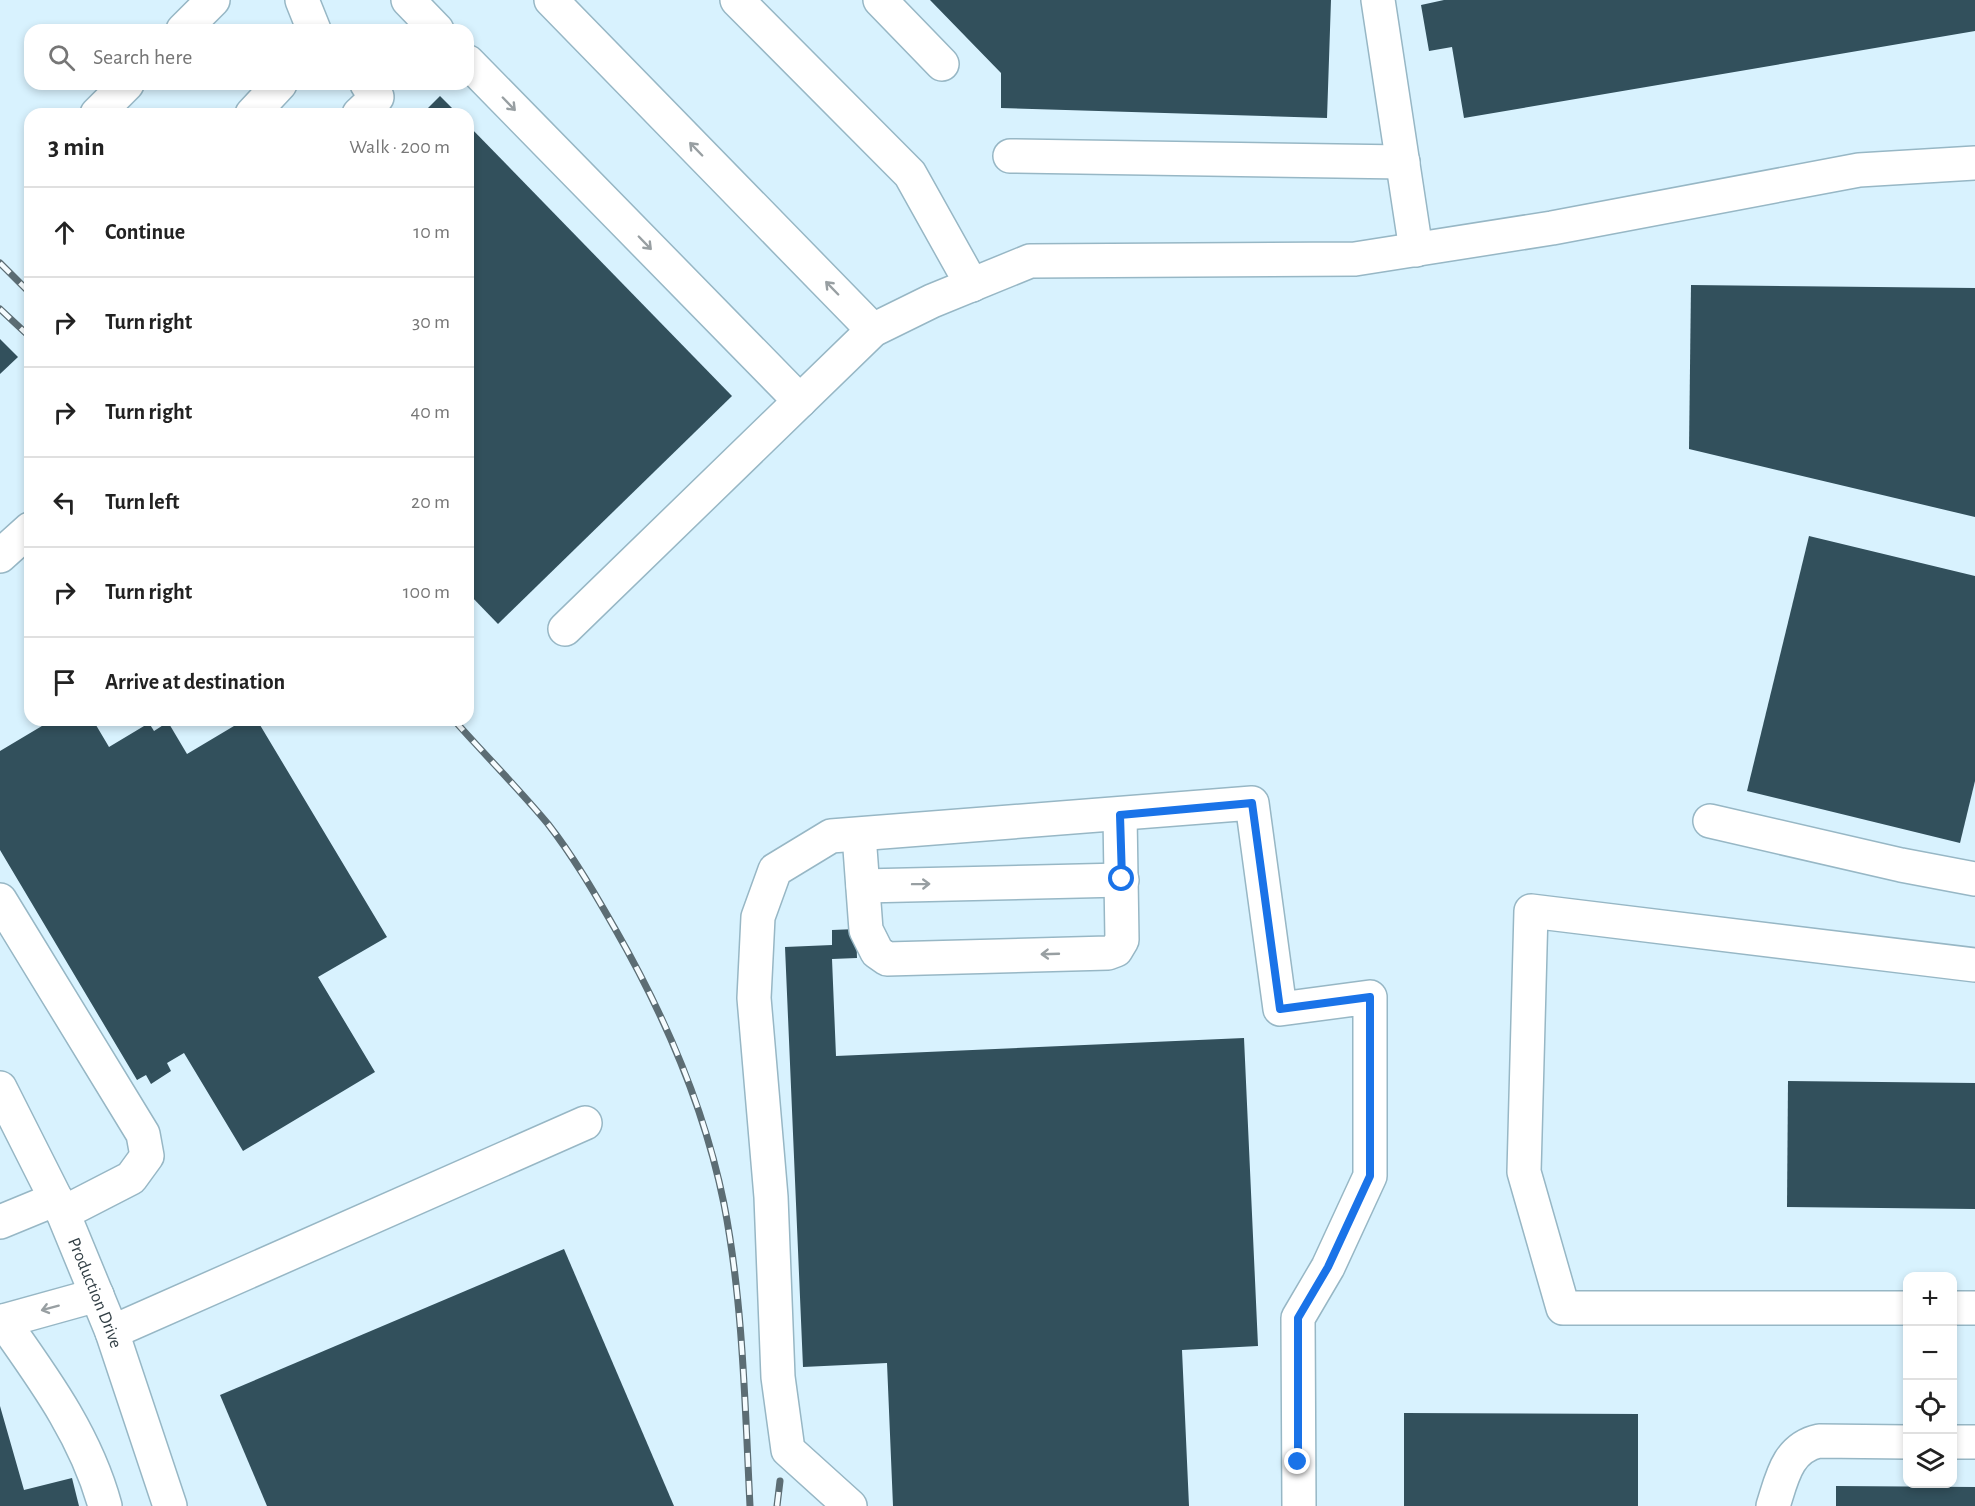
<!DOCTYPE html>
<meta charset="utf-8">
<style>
body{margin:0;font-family:"Alegreya Sans",sans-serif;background:#f2f2f2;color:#222}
.controls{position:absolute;right:18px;bottom:18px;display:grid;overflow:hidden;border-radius:12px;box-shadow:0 3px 9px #0003}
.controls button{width:54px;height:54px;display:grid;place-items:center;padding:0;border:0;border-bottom:2px solid #e0e0e0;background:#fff;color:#222;font:30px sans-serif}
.stop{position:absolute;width:18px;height:18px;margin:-14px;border:4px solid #1a73e8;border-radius:50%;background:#fff}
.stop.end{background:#1a73e8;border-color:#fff;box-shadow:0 2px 6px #0008}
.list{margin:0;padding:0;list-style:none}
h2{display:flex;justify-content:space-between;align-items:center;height:78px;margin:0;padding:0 24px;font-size:26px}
h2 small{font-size:20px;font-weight:400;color:#767676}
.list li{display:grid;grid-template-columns:39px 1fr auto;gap:18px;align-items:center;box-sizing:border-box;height:90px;padding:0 24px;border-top:2px solid #e0e0e0}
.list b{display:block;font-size:22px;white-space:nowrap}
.list em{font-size:20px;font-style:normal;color:#767676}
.icon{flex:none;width:33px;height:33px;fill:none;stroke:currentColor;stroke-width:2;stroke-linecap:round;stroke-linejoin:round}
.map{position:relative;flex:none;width:1975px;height:1506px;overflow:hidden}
.search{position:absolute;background:#fff;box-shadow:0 3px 9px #0003;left:24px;top:24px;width:450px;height:66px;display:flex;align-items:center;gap:15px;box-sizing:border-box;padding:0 21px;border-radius:18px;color:#767676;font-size:22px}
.panel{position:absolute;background:#fff;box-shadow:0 3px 9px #0003;left:24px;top:108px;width:450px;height:618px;border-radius:18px}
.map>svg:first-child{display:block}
</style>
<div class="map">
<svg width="1975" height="1506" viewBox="0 0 1975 1506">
<rect width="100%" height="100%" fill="#d8f2fe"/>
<!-- building -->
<g fill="#32505c">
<polygon points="930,0 1331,0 1327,118 1001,108 1001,73"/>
<polygon points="1444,0 1975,0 1975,31 1464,118 1452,47 1429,51 1421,5"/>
<polygon points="440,96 458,114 422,114"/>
<polygon points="468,125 732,396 498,624 468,593"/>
<polygon points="1691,285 1975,288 1975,517 1689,449"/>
<polygon points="0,339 18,357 0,374"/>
<polygon points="1809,536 1975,576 1975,781 1960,843 1747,791"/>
<polygon points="52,720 93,720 109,747 149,723 154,731 168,722 187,754 244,720 257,720 387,937 318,977 375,1072 243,1151 184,1053 167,1063 171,1071 151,1084 146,1075 137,1080 0,850 0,751"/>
<polygon points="856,929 857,958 832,959 836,1056 1244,1038 1258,1346 1182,1350 1189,1506 893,1506 887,1363 803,1367 785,947 832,945 832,930"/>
<polygon points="1788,1081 1975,1083 1975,1209 1787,1207"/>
<polygon points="564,1249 674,1506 267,1506 220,1395"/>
<polygon points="0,1406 24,1490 72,1478 79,1506 0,1506"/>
<polygon points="1404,1413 1638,1414 1638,1506 1404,1506"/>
<polygon points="1836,1486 1975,1487 1975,1506 1836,1506"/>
</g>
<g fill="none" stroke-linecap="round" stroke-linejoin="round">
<defs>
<g id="minor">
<polyline points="302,0 314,30"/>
<polyline points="408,0 437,30"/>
<polyline points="551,0 873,330"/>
<polyline points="737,0 910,174 972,285"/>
<polyline points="880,0 942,64"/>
<polyline points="1378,0 1416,250"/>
<polyline points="183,30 213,0"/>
<polyline points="468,62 800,401"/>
<polyline points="97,114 127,84"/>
<polyline points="252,114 280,84"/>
<polyline points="359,114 377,97 367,84"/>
<polyline points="1010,156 1403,162"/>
<polyline points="0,556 30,529"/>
<polyline points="565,629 873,330 932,301 1030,261 1355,259 1552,228 1859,170 1975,163"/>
<polyline points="1710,821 1901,865 1975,879"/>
<polyline points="859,835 866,930 877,952 887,959 1108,953 1116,950 1122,940 1120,815"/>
<polyline points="863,886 1122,880"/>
<polyline points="0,900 143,1134 147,1156 131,1178 63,1213"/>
<path id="s1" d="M 0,1088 L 63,1213 L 112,1332 L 170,1506"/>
<polyline points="0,1222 56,1199"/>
<polyline points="1908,1308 1563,1308 1524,1172 1531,911 1975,965"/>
<polyline points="1952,1308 1975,1308"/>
<path d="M 3,1321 C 44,1379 86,1436 105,1506"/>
<polyline points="0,1322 97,1295"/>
<polyline points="112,1332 585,1123"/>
<polyline points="1952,1442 1975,1442"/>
<polyline points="850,1506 788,1450 778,1377 771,1197 754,998 758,917 775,870 831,836 1252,803 1280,1009 1370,997 1370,1176 1328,1267 1298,1318 1299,1506"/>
<path d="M 1773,1506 C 1782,1478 1787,1448 1819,1441 L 1908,1442"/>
</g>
</defs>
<!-- minor casing -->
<use href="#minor" stroke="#97b7c5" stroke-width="36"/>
<!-- minor -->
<use href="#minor" stroke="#fff" stroke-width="33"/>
<defs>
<g id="rail">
<polyline points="0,263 30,293"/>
<polyline points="0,309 30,337"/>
<path d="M 454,720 C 485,755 518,788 548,824 C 573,856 594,892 614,927 C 664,1014 704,1105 724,1204 C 743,1301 745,1407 750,1506"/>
<polyline points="777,1506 780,1481"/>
</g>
</defs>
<!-- rail casing -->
<use href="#rail" stroke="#5c6d74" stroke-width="7"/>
<!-- rail -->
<use href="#rail" stroke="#f5fcff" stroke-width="4.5" stroke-dasharray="14" stroke-linecap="butt"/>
</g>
<!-- one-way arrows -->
<defs><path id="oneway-shaft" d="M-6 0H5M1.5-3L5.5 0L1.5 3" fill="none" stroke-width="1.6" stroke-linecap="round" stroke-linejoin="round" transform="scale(1.5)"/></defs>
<g stroke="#989fa2">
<use href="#oneway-shaft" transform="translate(509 104) rotate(46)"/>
<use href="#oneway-shaft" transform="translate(696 149) rotate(-134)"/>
<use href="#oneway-shaft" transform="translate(645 243) rotate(46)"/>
<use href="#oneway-shaft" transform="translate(832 288) rotate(-134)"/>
<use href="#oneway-shaft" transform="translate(921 884) rotate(-1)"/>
<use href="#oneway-shaft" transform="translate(1050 954) rotate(178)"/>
<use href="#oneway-shaft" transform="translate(50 1308) rotate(165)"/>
</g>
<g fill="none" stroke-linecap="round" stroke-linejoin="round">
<!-- route -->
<polyline stroke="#1a73e8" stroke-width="8" points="1122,879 1120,815 1252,803 1280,1009 1370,997 1370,1176 1328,1267 1298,1318 1298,1462"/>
</g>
<g text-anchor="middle" stroke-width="6" stroke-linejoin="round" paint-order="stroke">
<!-- street labels -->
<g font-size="18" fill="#323f45" stroke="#f5fcff">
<text dy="6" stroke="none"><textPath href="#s1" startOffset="226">Production Drive</textPath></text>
</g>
</g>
</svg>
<div class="controls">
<button>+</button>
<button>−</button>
<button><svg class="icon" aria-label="locate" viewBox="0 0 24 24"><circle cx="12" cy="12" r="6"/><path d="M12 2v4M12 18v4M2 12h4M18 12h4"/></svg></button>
<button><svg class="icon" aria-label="layers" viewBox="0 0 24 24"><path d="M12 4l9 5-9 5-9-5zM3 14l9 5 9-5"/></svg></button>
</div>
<div class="stop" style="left:1122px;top:879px"></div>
<div class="stop end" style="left:1298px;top:1462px"></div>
<div class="search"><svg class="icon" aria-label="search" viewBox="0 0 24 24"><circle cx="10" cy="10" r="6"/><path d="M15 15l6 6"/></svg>Search here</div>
<section class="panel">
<h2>3 min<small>Walk · 200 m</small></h2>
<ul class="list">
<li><svg class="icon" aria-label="ahead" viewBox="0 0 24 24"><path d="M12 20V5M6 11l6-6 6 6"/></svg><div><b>Continue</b></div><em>10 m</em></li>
<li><svg class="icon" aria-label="right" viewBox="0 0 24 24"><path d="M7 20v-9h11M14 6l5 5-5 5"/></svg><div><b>Turn right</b></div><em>30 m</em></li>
<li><svg class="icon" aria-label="right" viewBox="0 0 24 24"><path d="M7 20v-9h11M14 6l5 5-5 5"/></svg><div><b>Turn right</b></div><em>40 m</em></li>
<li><svg class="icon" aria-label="left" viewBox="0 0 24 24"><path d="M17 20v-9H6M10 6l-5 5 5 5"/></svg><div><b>Turn left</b></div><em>20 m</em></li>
<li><svg class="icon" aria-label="right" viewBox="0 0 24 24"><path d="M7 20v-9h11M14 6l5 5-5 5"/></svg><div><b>Turn right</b></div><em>100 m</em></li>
<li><svg class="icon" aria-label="arrive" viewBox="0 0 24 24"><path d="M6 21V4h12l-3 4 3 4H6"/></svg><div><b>Arrive at destination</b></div></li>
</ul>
</section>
</div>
